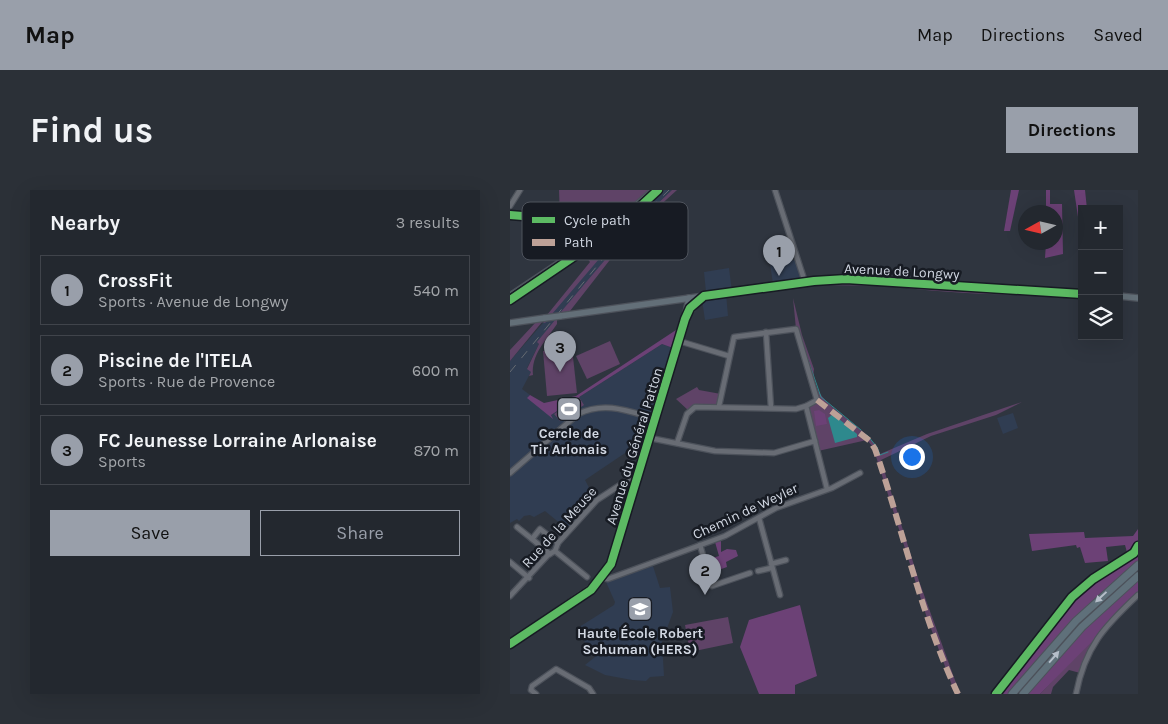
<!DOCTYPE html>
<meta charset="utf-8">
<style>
body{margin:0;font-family:Karla,sans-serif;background:#2b3037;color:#f1f3f6}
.controls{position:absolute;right:15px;top:15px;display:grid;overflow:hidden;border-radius:0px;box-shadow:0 5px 20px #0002}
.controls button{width:45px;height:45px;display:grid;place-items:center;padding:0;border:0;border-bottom:1px solid #40444b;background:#23282f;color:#f1f3f6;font:25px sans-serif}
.compass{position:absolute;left:508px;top:15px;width:45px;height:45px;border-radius:50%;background:#23282f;box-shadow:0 5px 20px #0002;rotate:262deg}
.you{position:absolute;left:401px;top:266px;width:18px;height:18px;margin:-12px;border:4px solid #fff;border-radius:50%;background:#1a73e8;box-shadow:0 0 0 8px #1a73e833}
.badge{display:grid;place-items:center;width:32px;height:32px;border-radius:50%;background:#999faa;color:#111;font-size:16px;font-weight:700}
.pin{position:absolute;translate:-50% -41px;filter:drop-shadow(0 1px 2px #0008)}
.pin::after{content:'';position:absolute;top:26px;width:18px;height:15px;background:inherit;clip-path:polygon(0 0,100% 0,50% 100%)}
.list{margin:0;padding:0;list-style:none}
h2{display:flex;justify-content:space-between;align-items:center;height:65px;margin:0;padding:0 20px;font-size:21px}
h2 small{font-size:16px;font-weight:400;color:#a3a6aa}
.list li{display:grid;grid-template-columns:32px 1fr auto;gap:15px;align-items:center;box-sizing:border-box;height:70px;margin:0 10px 10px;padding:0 10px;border:1px solid #40444b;border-radius:0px}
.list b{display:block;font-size:19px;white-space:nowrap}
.list p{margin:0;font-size:16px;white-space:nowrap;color:#a3a6aa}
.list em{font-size:16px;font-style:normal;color:#a3a6aa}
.actions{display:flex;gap:10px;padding:15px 20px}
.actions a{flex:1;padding:11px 0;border:1px solid #999faa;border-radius:0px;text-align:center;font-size:18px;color:#999faa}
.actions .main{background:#999faa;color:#111}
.icon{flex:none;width:28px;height:28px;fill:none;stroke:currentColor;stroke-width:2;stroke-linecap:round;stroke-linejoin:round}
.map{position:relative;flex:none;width:628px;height:504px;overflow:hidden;border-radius:0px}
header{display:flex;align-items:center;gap:30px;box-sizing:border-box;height:70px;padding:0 25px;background:#999faa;color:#111}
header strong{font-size:24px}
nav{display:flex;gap:28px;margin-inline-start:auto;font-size:18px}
.intro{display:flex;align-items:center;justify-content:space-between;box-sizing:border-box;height:120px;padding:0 30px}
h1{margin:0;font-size:35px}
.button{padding:12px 22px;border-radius:0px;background:#999faa;color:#111;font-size:18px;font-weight:700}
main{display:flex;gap:30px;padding:0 30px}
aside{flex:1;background:#23282f;border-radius:0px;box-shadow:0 5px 20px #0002}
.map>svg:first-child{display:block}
</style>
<header>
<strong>Map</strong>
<nav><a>Map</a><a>Directions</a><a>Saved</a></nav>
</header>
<div class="intro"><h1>Find us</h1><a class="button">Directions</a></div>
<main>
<aside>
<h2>Nearby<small>3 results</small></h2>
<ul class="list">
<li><span class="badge">1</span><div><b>CrossFit</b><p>Sports · Avenue de Longwy</p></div><em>540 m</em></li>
<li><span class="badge">2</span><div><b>Piscine de l'ITELA</b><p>Sports · Rue de Provence</p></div><em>600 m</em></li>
<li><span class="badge">3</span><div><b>FC Jeunesse Lorraine Arlonaise</b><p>Sports</p></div><em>870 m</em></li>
</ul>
<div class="actions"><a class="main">Save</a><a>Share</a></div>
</aside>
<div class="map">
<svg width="628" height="504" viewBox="0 0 628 504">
<rect width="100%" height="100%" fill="#2f353f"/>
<!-- built -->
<g fill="#303d52">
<polygon points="154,0 162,0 122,38 28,152 29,154 17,178 21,182 12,199 20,205 18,208 42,227 41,225 152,154 163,158 135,254 127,255 75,290 85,309 73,312 72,321 57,339 35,321 24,327 20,325 14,326 9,331 7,329 0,333 0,171 119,34"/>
<polygon points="286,70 291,89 263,94 260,73"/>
<polygon points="219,78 222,102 216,103 218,126 195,130 192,110 196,102 194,82"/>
<polygon points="503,223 508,238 493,244 487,228"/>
<polygon points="143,376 150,398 160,397 163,422 152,452 154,486 140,487 136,491 122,490 95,485 75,475 85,467 66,439 104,415 105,412 96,392"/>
</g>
<!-- green -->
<g fill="#5f4367">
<polygon points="49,0 154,0 119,34 42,124 37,125 80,72 73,63 78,59 80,66 85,66 115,31 107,26 50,29"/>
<polygon points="162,0 167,0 124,39 60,121 50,123 122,38"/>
<path d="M 263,0 L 266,0 L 296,88 L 361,86 L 572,100 L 572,108 C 513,104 454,105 396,98 L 395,96 L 304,95 L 304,91 L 295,92 Z"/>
<path d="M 283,108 L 292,145 L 304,179 C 298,217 359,232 370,264 L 417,244 L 512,212 L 486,225 L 421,246 L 371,270 L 409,391 L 450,504 L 446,504 L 443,498 L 416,425 L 363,257 L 357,250 L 308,261 L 296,216 L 307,210 L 286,139 Z"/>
<path d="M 45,130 L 47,130 L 47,134 C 36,150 21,165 23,185 L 19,186 L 21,182 L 17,179 L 29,154 L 27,152 Z"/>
<polygon points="37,131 35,133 32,132 0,171 0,160 26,132"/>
<polygon points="100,151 110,174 77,189 66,166"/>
<polygon points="62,158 67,203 37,206 33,161"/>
<polygon points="187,197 189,200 211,204 209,216 190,216 179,221 166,209"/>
<polygon points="69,207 74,215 50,231 44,224"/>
<polygon points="218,427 223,453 180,462 175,435"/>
<polygon points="590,441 591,444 570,483 559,480 543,497 541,504 530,504"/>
</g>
<!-- forest -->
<g fill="#6c4176">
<polygon points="501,0 509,0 500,41 494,41"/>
<polygon points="536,0 540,0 540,14 552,14 553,64 535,68 536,53 546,52 546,22 536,22"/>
<polygon points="564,0 575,0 577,19 572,19 572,26 568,27"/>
<polygon points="166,140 163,158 152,154 41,225 43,229 17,208 20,205 34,213 66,206"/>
<polygon points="309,220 315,224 317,234 306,236 304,221"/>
<path d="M 628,339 L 628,372 C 580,412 538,455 499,504 L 486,504 L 572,398 L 618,366 L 615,355 L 596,357 L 598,371 L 575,373 L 570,357 L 567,358 L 566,355 L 522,361 L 519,344 L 574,342 L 575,348 L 623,346 Z"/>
<polygon points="211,351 211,362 217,359 226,360 228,366 216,372 217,377 200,383 196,370 209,366 205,352"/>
<polygon points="628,390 628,405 530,504 518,504 572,442"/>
<polygon points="290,415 307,486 285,495 285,504 249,504 230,457 239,430"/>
</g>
<!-- water -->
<polygon fill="#2e898d" points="323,224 347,244 347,247 325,253 318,228"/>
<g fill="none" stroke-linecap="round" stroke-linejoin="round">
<!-- stream -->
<g stroke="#2e898d" stroke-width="1">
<polyline points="297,167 311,207 351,240"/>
<polyline points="357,245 367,257 370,265 378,262"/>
</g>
<defs>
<g id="minor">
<polyline points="265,0 295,92"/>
<polyline points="0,16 10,0"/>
<polyline points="0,25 50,29 106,24 114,28"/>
<polyline points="256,142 261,218"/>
<polyline points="169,151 219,166"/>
<polyline points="209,216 224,147 286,139 307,210 296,216 317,299"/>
<polyline points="140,248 205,261 264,263 305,251"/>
<polyline points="167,253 177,224 185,217 286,219 296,216"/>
<path d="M 0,283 L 68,224 C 95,211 118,221 146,229"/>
<polyline points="249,328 270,405"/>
<polyline points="7,337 22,349"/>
<polyline points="190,355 202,396 240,383"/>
<polyline points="45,361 77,387"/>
<polyline points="40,364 22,349 30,339 48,353"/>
<polyline points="0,372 19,388"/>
<polyline points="261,374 276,370"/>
<polyline points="248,381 261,378"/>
<polyline points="91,388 98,389 215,346 266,318 322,298 350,283"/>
<polyline points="0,406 38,365 45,361 48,353 87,310 130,282"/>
<polyline points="26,504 21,500 22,496 46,479 79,498 83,504"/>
<polyline points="486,504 562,407 583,389 624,363 628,356"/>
<path d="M 566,504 C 575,457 594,437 628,405"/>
</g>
<g id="major">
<polyline points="0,106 93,44 144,0"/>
<polyline points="609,106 628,108"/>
<polyline points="178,123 192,108"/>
<polyline points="50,126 304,91 336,89 572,104"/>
<polyline points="0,133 35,128"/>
<polyline points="70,406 89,392 105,364 175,129 179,108"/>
<polyline points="0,454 72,404"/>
</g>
<g id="highway">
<polyline points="502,504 566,431 628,375"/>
<polyline points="513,504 572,437 628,386"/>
</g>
</defs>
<!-- minor casing -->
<use href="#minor" stroke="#4d525b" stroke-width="7"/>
<!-- major casing -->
<use href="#major" stroke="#4d525b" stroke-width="8"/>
<!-- highway casing -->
<use href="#highway" stroke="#4d525b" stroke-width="9"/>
<!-- minor -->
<use href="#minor" stroke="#686c74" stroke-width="4.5"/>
<!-- major -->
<use href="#major" stroke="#636f78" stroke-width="5.5"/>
<!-- highway -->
<use href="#highway" stroke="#5f707a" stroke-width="7"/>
<!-- rail -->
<polyline stroke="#666b72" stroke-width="1" stroke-dasharray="9 9" stroke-linecap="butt" points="0,182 110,48 159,0"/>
<defs>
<polyline id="major-bridge" points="35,128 50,126"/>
</defs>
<!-- major-bridge casing -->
<use href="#major-bridge" stroke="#4d525b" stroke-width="8" stroke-linecap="butt"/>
<!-- major-bridge -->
<use href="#major-bridge" stroke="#636f78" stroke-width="5.5"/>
<!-- quiet -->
<path stroke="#bda197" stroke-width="6" stroke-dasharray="12 6" stroke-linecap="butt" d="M 307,210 L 360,251 L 365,259 C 393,340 411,426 448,504"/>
<defs>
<g id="cycleway">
<polyline points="0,25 50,29 111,25"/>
<polyline points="0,110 109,36 148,0"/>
<polyline points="0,454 81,400 101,374 175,129 180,118 194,106 304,91 336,89 572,104"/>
<polyline points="486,504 562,407 583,389 624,363 628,356"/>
</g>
</defs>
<!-- cycleway casing -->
<use href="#cycleway" stroke="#171b23" stroke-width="11"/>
<!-- cycleway -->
<use href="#cycleway" stroke="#5cba63" stroke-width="8"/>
</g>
<!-- one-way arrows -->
<defs><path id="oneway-solid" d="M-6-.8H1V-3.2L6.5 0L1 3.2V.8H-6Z" transform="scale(1.25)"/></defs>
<g fill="#b5bec9">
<use href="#oneway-solid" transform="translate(591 407) rotate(137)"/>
<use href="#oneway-solid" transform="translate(544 467) rotate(-49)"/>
</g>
<!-- icons -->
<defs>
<symbol id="stadium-square" viewBox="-11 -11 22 22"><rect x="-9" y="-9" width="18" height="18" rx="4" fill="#999faa" stroke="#171b23"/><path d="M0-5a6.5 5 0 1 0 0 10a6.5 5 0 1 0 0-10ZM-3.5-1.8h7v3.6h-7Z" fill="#fff"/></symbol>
<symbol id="university-square" viewBox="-11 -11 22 22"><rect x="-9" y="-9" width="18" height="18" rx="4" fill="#999faa" stroke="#171b23"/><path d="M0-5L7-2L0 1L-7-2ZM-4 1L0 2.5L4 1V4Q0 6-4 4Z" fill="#fff"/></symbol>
</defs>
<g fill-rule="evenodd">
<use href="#stadium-square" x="45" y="205" width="28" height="28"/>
<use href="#university-square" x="116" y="405" width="28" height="28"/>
</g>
<g text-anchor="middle" stroke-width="5" stroke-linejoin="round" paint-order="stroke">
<!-- street labels -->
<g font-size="14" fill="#d2d8e3" stroke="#171b23">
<text transform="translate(392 81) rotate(3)" y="5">Avenue de Longwy</text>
<text transform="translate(124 256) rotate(-73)" y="5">Avenue du Général Patton</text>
<text transform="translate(235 321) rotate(-25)" y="5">Chemin de Weyler</text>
<text transform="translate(49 337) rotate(-48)" y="5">Rue de la Meuse</text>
</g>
<!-- poi labels -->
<g font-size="14" font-weight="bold" fill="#d2d8e3" stroke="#171b23">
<text x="59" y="248">Cercle de<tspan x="59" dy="16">Tir Arlonais</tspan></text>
<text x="130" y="448">Haute École Robert<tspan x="130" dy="16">Schuman (HERS)</tspan></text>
</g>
</g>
<!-- legend -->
<rect x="12" y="12" width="166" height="58" rx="8" fill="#171b23" stroke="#4f545d" stroke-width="1"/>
<rect x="22" y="27" width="23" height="6" fill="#5cba63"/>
<rect x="22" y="49" width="23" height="7" fill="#bda197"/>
<g font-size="14" fill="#d2d8e3">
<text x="54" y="35">Cycle path</text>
<text x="54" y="57">Path</text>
</g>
</svg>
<div class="controls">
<button>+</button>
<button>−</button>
<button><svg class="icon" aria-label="layers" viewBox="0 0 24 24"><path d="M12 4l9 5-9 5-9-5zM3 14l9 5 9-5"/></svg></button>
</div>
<svg class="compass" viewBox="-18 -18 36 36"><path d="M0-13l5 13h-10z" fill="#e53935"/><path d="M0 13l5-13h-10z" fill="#a3a6aa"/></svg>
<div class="you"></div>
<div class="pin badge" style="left:269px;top:86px">1</div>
<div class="pin badge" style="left:195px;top:405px">2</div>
<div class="pin badge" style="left:50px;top:182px">3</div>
</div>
</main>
